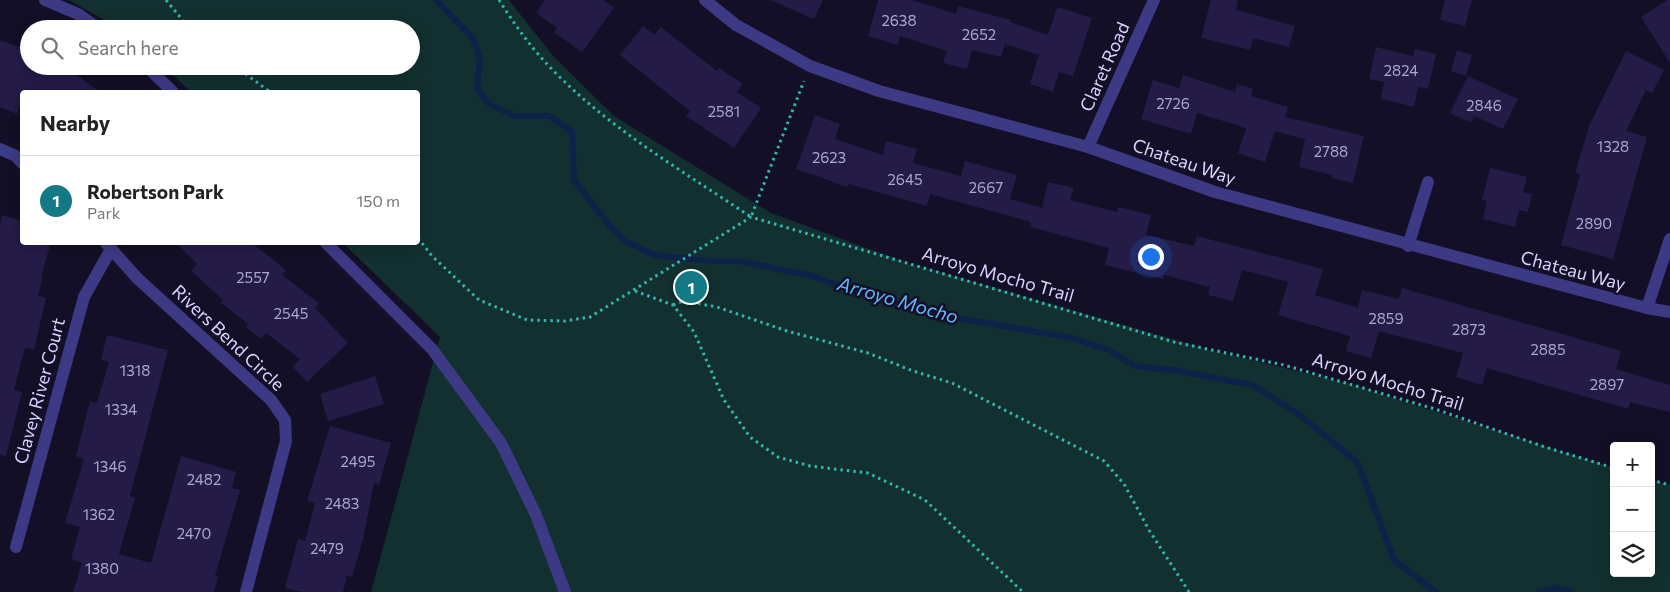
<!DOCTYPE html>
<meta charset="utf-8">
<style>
body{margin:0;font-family:Commissioner,sans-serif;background:#f2f2f2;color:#222}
.controls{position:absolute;right:15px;bottom:15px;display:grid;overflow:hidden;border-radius:5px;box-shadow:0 2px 12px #0003}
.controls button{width:45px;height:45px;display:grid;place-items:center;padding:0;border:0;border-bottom:1px solid #e0e0e0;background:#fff;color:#222;font:25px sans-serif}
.you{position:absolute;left:1150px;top:256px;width:18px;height:18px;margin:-12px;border:4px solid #fff;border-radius:50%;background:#1a73e8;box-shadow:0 0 0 8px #1a73e833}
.badge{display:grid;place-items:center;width:32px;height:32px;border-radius:50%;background:#137a85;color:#fff;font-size:16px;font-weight:700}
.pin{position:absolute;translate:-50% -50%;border:2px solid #fff;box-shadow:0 1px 5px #0006}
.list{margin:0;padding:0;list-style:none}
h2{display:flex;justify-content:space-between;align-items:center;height:65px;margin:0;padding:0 20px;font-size:21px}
h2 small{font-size:16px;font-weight:400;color:#767676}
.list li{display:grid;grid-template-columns:32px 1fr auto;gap:15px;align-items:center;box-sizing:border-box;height:90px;padding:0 20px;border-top:1px solid #e0e0e0}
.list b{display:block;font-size:19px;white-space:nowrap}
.list p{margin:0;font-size:16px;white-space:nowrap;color:#767676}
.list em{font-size:16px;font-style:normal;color:#767676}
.icon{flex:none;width:28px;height:28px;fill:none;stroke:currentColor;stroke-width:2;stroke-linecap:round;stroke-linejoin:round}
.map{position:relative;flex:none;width:1670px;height:592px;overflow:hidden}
.search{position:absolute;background:#fff;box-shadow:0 2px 12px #0003;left:20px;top:20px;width:400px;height:55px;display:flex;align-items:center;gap:12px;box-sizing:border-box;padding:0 18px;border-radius:28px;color:#767676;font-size:19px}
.panel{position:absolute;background:#fff;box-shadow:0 2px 12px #0003;left:20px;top:90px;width:400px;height:155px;border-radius:5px}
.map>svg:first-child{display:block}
</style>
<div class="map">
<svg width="1670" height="592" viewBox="0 0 1670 592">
<rect width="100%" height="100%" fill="#130f26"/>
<!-- green -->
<polygon fill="#12302f" points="69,0 509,0 554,57 614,116 771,213 905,262 1214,351 1343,382 1614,468 1614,573 1651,573 1651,480 1670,485 1670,592 371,592 440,337 343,243 418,242 418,92 191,92 163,66 411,66 411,29 120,29"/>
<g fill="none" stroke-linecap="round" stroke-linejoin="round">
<!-- stream -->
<g stroke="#0c2248" stroke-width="6">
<polyline points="436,0 473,38 480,59 477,89 489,104 515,116 549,116 572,132 574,180 608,224 625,241 654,255 710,261 740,261 812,276 876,298 929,313 1072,338 1109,350 1135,366 1179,371 1252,385 1296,412 1358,463 1394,560 1436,592"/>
<polyline points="1539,592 1556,588 1571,592"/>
</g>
</g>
<!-- building -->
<g fill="#241b47">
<polygon points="545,0 603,0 614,8 582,52 554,32 557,28 536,13"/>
<polygon points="770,0 823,0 814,19"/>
<polygon points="878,0 912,0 956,14 958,6 1011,20 1010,22 1048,35 1057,7 1092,18 1073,76 1059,72 1053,92 1030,84 1039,55 1005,44 1001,57 972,50 967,69 943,63 947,51 900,36 898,45 868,36"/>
<polygon points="1211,0 1238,0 1236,10 1295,26 1289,47 1253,38 1250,50 1201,38"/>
<polygon points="1445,0 1472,0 1465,26 1440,20"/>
<polygon points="1667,0 1670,0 1670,63 1641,17"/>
<polygon points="643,26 654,35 661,27 717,71 719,68 743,84 737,92 761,108 734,148 686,116 690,111 620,55"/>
<polygon points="0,40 29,51 29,66 64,66 100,92 22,92 22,101 17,114 0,107"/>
<polygon points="1376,47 1413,56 1415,49 1436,54 1428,89 1418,87 1414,107 1381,99 1384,82 1369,79"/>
<polygon points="1457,50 1472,55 1466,76 1451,71"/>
<polygon points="1626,51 1664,70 1652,93 1646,90 1626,131 1647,137 1613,259 1561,245 1580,175 1575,173 1589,126"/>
<polygon points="1183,75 1235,92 1237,84 1253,89 1251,96 1288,107 1285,117 1364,136 1353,183 1332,178 1332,175 1299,167 1305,139 1275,131 1265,162 1238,153 1246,128 1197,113 1191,134 1141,119 1153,80 1179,88"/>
<polygon points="1468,76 1518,99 1503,129 1474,116 1471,123 1450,113"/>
<polygon points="815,115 840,124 835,139 883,155 886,141 917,149 913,163 961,176 965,161 1017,175 1010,199 1042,208 1048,182 1074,188 1070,200 1117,212 1118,207 1151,215 1146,235 1194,246 1197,236 1323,269 1315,295 1358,308 1362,290 1398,299 1402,288 1621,351 1616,369 1670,385 1670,412 1630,402 1628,409 1487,368 1482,385 1456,377 1463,353 1379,331 1371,358 1346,351 1350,336 1278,315 1288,282 1242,270 1233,301 1208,295 1210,287 1164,275 1163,279 1105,265 1109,248 1030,227 1031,222 930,194 927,206 849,184 848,187 796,169"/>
<polygon points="1490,168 1527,177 1523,192 1532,194 1528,212 1519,210 1515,227 1483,219 1487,201 1482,200"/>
<polygon points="2,215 22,221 22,242 51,242 41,277 43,277 38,296 46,298 34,350 25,348 18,374 14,390 22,392 6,456 0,455 0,225"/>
<polygon points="175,242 251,242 286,270 282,275 319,303 315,308 348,343 307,382 293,367 300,359 266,333 261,339 246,327 248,324 221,303 223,300 191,271 197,264"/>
<polygon points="107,335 168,350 130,496 135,498 119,554 151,563 181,456 236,472 232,488 240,490 215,576 218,577 214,592 73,592 82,563 71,559 80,527 65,523 84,459 76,456 90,401 97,403 109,362 101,360"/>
<polygon points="375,376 384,404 328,421 320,394"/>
<polygon points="330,426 391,443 379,485 374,483 363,539 352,577 347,576 343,592 303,592 285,588 298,539 305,541 315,503 307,501"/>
</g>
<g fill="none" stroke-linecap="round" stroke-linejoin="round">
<!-- path -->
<g stroke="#2fb8b0" stroke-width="3" stroke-dasharray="2.5 4" stroke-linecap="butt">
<polyline points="166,0 190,29"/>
<path d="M 499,0 C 513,22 529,45 547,64 C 605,126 681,170 751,217 L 804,81"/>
<polyline points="235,66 270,92"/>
<polyline points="418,238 432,256 479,300 527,320 565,321 590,317 751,217 1174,342 1284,365 1435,409 1545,447 1614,468"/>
<polyline points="635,291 673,305 694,332 724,400 750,437 778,457 810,466 868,473 925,500 1023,592"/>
<polyline points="673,305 684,301 717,307 787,331 868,353 913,371 952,383 1104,461 1124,484 1149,530 1189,592"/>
<polyline points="1651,480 1670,485"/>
</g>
<!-- minor -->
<g stroke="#3d3a85" stroke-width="12">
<polyline points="45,0 78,14 99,29"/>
<polyline points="705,0 736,25 810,66 879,91 1088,147 1215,192 1647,308 1670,312"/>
<polyline points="146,66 173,92"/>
<polyline points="1088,147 1154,0"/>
<polyline points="0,149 16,156 22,163"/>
<polyline points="105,242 137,278 271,400 285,420 286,441 246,592"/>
<polyline points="325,242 432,349 501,443 536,515 565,592"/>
<polyline points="1408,246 1428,182"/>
<polyline points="1647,308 1670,239"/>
<polyline points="16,547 84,297 111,249"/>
</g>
</g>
<g text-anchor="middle" stroke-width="5" stroke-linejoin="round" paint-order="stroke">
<!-- number labels -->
<g font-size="15" fill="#aca6d1">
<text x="899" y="26">2638</text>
<text x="979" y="40">2652</text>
<text x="1401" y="76">2824</text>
<text x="1173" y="109">2726</text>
<text x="1484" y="111">2846</text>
<text x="724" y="117">2581</text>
<text x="1613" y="152">1328</text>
<text x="1331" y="157">2788</text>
<text x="829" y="163">2623</text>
<text x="905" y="185">2645</text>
<text x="986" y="193">2667</text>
<text x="1594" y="229">2890</text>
<text x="253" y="283">2557</text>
<text x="291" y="319">2545</text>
<text x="1386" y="324">2859</text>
<text x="1469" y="335">2873</text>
<text x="1548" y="355">2885</text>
<text x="135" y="376">1318</text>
<text x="1607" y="390">2897</text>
<text x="121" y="415">1334</text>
<text x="358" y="467">2495</text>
<text x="110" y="472">1346</text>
<text x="204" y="485">2482</text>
<text x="342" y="509">2483</text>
<text x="99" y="520">1362</text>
<text x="194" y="539">2470</text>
<text x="327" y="554">2479</text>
<text x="102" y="574">1380</text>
</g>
<!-- street labels -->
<g font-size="18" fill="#d9d4ff" stroke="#130f26">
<text transform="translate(1105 67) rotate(-66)" y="6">Claret Road</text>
<text transform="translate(1184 162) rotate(19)" y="6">Chateau Way</text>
<text transform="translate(1573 271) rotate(15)" y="6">Chateau Way</text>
<text transform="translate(998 275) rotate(16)" y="6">Arroyo Mocho Trail</text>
<text transform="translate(228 338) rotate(43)" y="6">Rivers Bend Circle</text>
<text transform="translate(1388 382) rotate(17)" y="6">Arroyo Mocho Trail</text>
<text transform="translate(40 391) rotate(-75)" y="6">Clavey River Court</text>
</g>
<!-- water labels -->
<g font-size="19" font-style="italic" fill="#62b6ff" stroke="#130f26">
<text transform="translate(898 300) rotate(16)" y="7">Arroyo Mocho</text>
</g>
</g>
</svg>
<div class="controls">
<button>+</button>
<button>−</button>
<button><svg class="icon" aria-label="layers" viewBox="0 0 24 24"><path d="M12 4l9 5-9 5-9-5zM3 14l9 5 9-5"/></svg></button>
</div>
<div class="you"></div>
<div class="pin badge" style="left:691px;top:287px">1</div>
<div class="search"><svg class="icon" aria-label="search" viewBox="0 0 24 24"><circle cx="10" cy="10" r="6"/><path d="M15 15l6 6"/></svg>Search here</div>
<section class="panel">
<h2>Nearby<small></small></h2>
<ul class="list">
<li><span class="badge">1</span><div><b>Robertson Park</b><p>Park</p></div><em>150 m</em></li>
</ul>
</section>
</div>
